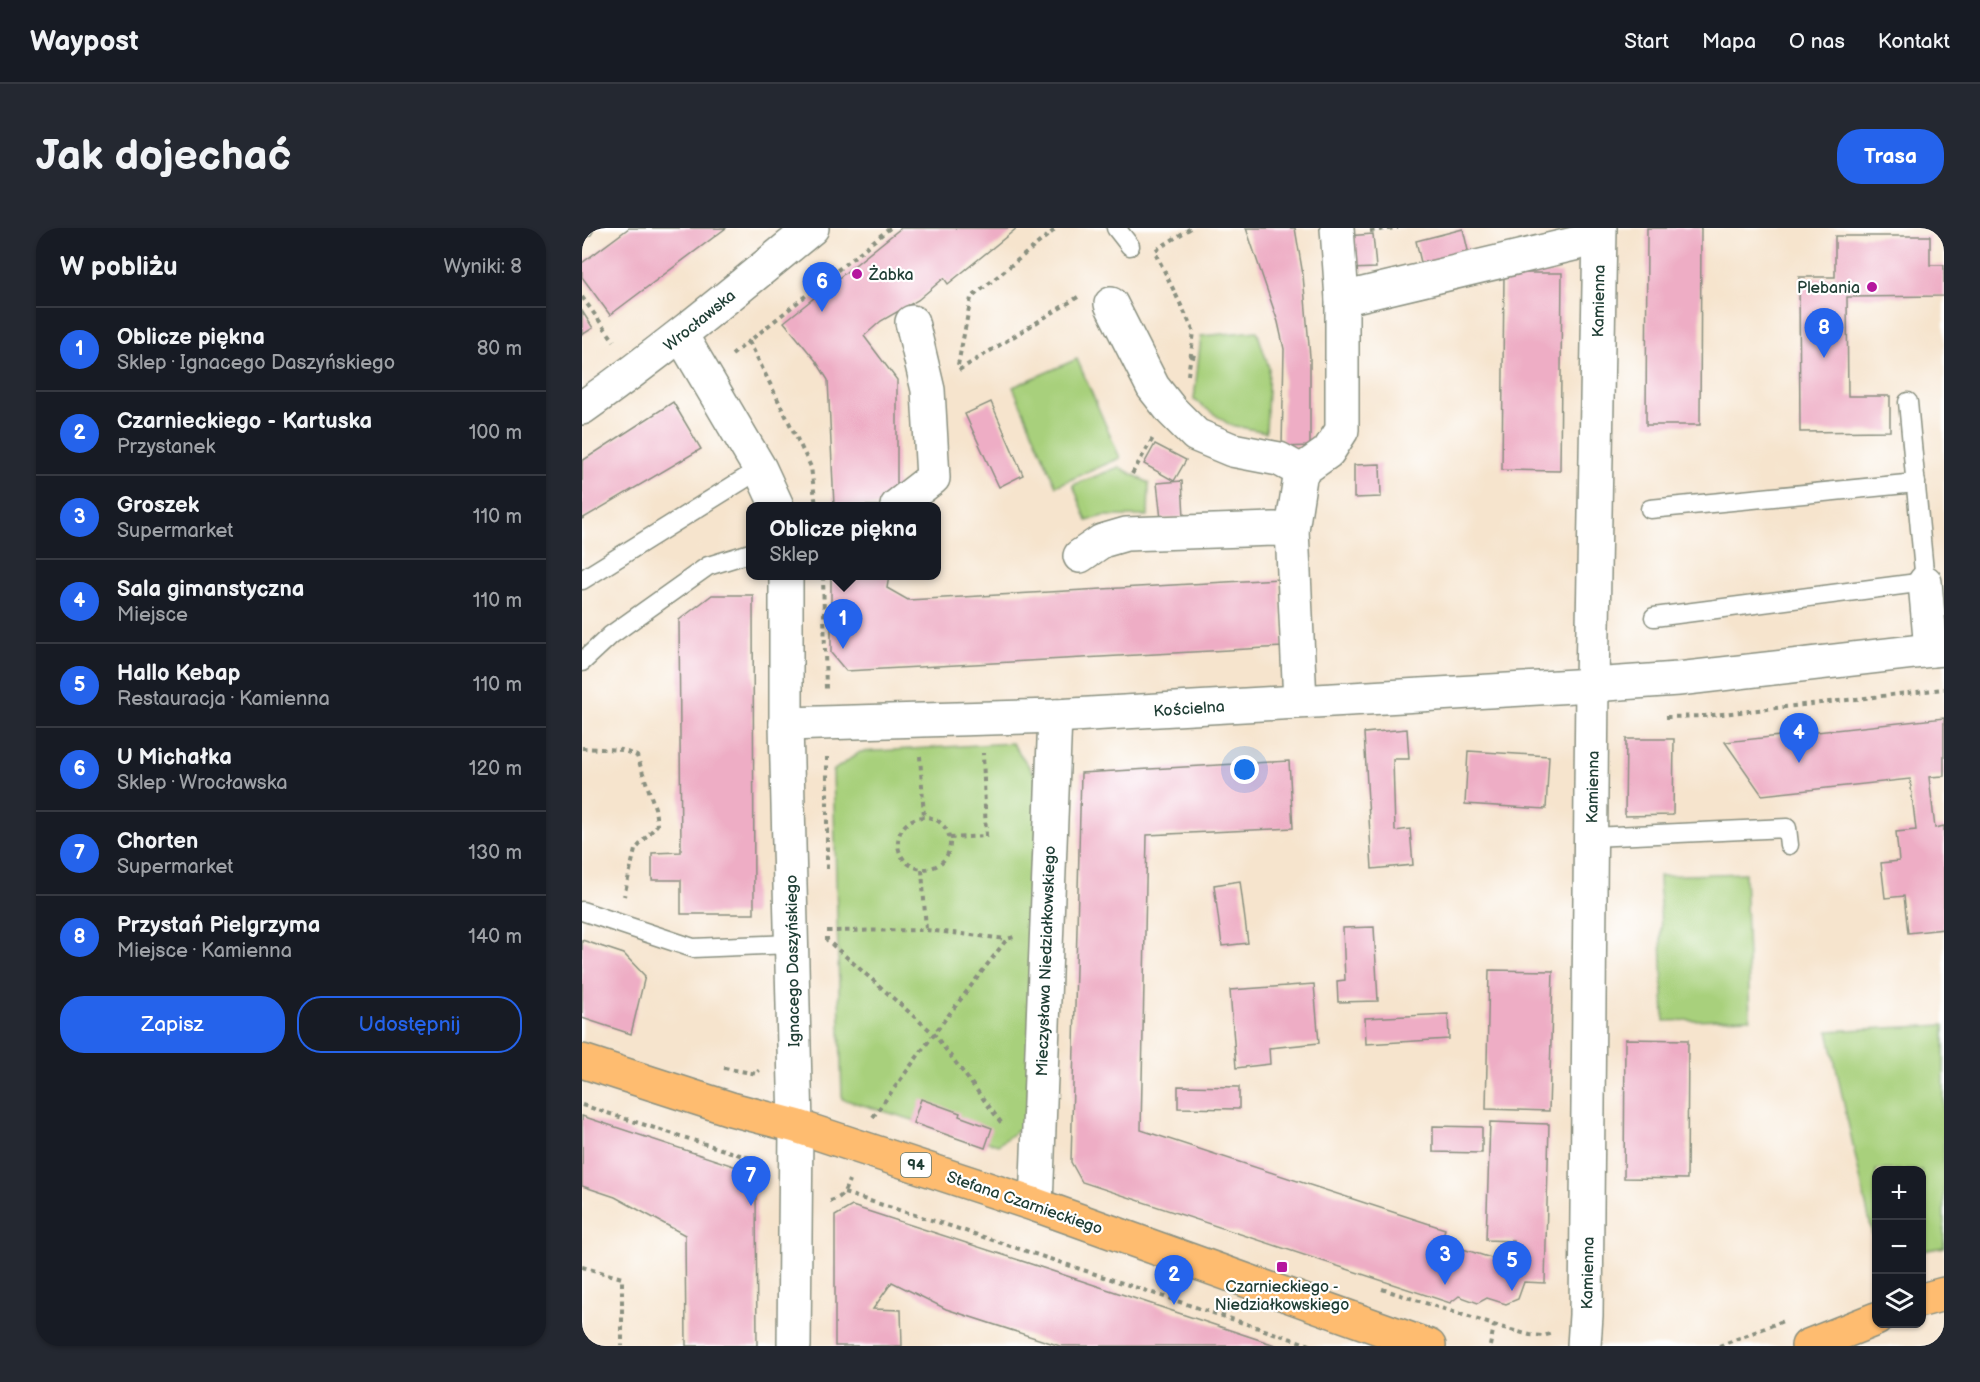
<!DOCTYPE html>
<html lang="pl">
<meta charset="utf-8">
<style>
body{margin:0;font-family:"Balsamiq Sans",sans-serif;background:#242831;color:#f1f3f6}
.controls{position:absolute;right:18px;bottom:18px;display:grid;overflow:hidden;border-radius:12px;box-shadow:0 2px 4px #0004}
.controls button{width:54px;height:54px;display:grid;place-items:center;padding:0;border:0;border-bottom:2px solid #363941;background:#171b24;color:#f1f3f6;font:30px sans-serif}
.you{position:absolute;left:663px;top:542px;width:21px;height:21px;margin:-15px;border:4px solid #fff;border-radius:50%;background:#1a73e8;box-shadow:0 0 0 9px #1a73e833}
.badge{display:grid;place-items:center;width:39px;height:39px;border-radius:50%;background:#2563eb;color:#fff;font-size:20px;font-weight:700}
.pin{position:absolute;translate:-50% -50px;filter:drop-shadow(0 2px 3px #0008)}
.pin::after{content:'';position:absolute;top:32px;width:21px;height:18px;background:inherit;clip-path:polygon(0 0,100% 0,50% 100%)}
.popup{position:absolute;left:164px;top:274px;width:195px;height:78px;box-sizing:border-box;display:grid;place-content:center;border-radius:12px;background:#171b24;filter:drop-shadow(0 2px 4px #0005);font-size:20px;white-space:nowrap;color:#9ea1a6}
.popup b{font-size:22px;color:#f1f3f6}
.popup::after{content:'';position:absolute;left:50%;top:100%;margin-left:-12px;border:12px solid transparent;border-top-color:#171b24}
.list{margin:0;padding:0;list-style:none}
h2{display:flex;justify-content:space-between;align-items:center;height:78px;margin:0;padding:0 24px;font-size:26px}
h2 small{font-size:20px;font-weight:400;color:#9ea1a6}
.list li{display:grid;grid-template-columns:39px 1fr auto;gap:18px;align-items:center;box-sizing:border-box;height:84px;padding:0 24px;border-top:2px solid #363941}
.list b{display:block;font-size:22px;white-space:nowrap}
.list p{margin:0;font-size:20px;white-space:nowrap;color:#9ea1a6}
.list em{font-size:20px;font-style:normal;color:#9ea1a6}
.actions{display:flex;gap:12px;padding:18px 24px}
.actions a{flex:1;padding:14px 0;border:2px solid #2563eb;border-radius:24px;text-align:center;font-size:21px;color:#2563eb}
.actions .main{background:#2563eb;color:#fff}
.icon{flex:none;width:33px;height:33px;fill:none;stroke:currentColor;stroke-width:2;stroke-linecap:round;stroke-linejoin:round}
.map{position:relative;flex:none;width:1362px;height:1118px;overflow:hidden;border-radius:24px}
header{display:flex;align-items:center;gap:36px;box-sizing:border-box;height:84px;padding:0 30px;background:#171b24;border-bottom:2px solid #363941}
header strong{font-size:28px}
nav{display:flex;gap:33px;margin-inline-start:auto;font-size:21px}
.intro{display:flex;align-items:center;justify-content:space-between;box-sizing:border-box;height:144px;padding:0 36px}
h1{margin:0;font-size:42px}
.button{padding:15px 27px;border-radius:24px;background:#2563eb;color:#fff;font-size:21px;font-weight:700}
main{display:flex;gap:36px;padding:0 36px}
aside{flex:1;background:#171b24;border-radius:24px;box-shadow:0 2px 4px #0004}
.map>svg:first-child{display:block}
</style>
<header>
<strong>Waypost</strong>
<nav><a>Start</a><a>Mapa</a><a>O nas</a><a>Kontakt</a></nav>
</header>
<div class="intro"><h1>Jak dojechać</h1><a class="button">Trasa</a></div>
<main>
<aside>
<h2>W pobliżu<small>Wyniki: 8</small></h2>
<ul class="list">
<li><span class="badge">1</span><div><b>Oblicze piękna</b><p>Sklep · Ignacego Daszyńskiego</p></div><em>80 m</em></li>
<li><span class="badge">2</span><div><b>Czarnieckiego - Kartuska</b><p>Przystanek</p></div><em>100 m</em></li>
<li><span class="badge">3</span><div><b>Groszek</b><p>Supermarket</p></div><em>110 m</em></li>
<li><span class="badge">4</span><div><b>Sala gimanstyczna</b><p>Miejsce</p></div><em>110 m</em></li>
<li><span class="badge">5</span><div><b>Hallo Kebap</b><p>Restauracja · Kamienna</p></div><em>110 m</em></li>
<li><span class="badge">6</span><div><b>U Michałka</b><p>Sklep · Wrocławska</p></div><em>120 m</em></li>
<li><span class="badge">7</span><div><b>Chorten</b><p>Supermarket</p></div><em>130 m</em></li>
<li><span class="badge">8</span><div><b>Przystań Pielgrzyma</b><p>Miejsce · Kamienna</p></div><em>140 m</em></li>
</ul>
<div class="actions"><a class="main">Zapisz</a><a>Udostępnij</a></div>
</aside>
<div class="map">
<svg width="1362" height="1118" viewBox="0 0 1362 1118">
<rect width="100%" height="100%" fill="#fff"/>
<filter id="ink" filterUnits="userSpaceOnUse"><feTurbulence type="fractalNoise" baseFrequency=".0167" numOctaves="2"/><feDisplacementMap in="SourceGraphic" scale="12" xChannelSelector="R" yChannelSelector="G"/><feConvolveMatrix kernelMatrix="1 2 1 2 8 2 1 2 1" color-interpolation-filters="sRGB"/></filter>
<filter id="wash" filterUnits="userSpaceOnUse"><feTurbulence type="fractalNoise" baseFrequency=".008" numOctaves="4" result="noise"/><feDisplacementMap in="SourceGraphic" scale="24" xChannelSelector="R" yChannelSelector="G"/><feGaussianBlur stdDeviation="1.35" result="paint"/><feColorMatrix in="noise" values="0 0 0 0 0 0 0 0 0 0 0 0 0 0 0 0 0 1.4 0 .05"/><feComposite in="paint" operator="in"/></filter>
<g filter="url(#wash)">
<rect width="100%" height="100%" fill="#f6e4cd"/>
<!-- green -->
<g fill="#a8d07b" stroke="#648658" stroke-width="1.5">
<polygon points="675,103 687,140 684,204 648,197 612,172 619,108"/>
<polygon points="495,131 538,230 474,258 431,159"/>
<polygon points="537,239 567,255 566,288 521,288 505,293 491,257"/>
<polygon points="430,515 457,552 446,894 416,917 260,871 251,543 278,524"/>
<polygon points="1163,645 1168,790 1082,793 1077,648"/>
<polygon points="1362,797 1362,1019 1340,1023 1340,942 1294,942 1294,1023 1246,803"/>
</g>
<g id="blocks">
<!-- building -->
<g fill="#eeadc5">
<polygon points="47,0 144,0 28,87 0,49 0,35"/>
<polygon points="319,0 435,0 366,56 362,50 336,72 299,93 282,108 315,152 315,278 252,278 246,152 234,133 202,94"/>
<polygon points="664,0 713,0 721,47 728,129 728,218 700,219 702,121 696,94"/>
<polygon points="1065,0 1119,0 1118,197 1064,197"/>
<polygon points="881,1 888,31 841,43 834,13"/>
<polygon points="791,6 794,40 767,41 764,8"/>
<polygon points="1253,8 1348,8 1348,37 1362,37 1362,68 1265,69 1266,168 1308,168 1308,203 1218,204 1217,49 1253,49"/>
<polygon points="922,45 980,45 978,243 920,242"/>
<polygon points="0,83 11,100 0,107"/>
<polygon points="91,174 119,221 0,291 0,233"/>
<polygon points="409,174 441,247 417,259 383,186"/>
<polygon points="573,216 604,232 592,253 562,236"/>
<polygon points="798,236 799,269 772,270 772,237"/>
<polygon points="600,253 602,289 579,291 575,255"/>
<polygon points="249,348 307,348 305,360 326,372 697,351 701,419 264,443 249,425"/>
<polygon points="130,367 171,367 172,686 99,686 99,652 70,652 70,625 99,624 97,392"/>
<polygon points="1362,490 1362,548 1347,549 1353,600 1362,598 1362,701 1326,705 1322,668 1303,670 1299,635 1317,633 1314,604 1334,602 1328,551 1180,567 1143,514"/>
<polygon points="825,501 827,531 811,531 813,603 828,601 831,637 790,641 782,505"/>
<polygon points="1044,511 1092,511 1091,587 1043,588"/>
<polygon points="886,523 967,528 964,581 883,576"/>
<polygon points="707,533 711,600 565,607 559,902 863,1001 859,1014 931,1037 932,1013 904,1012 908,894 967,896 963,1055 942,1054 936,1071 924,1076 905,1070 896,1075 877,1068 868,1075 500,954 489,934 499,545"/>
<polygon points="658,653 666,715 640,718 632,657"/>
<polygon points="792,699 796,773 756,774 755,753 763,752 761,700"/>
<polygon points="0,712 42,726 63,748 49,806 0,790"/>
<polygon points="907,742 971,743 967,883 904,881"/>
<polygon points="732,756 737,815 687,820 688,836 654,840 648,762"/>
<polygon points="866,786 867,811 784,816 783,790"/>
<polygon points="1043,811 1106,812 1105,951 1042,950"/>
<polygon points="596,858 657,859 657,881 596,880"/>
<polygon points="339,871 378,885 377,888 410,900 403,920 331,895"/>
<polygon points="0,888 164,942 174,962 175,1118 104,1118 103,1007 33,969 0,958"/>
<polygon points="851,898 900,899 900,925 851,924"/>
<polygon points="270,978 449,1036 696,1118 478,1118 364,1081 310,1054 291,1081 319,1082 320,1118 253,1118 253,988"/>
</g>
</g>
</g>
<g filter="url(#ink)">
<use href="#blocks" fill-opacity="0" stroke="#8a9080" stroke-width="1.5"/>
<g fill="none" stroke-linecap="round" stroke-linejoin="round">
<defs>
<g id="lane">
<polyline points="534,0 548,18"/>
<polyline points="0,1 2,0"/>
<polyline points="1068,281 1334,255"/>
<polyline points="0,352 178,241"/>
<polyline points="1072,389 1343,354 1326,174"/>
<polyline points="0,434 29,407 126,338 168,325"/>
<polyline points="1010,609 1205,600 1207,617"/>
<polyline points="0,683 111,720 209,716"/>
</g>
<g id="street">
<polyline points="760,71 1017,10"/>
<polyline points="529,76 571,159 590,183 614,207 650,222 697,231 719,243 710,302 718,473"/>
<polyline points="99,107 178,241 195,278"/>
<path d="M 0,180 C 80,124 154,62 230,0"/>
<polyline points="719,243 746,224 760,202 760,71 755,0"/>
<polyline points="315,278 351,250 346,162 330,94"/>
<polyline points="498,328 520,313 544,306 692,301 710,302"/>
<polyline points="204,348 204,496 214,898 212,1118"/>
<polyline points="1343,354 1349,422 1362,421"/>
<polyline points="204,496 473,488 1010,457 1096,451 1349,422"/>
<polyline points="454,977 473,488"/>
<polyline points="1002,1118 1004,1087 1010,457 1018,0"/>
</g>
<g id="primary">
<polyline points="0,833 149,881 214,898 454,977 847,1118"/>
<polyline points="1340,1072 1362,1066"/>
<polyline points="1226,1118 1294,1091"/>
</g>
</defs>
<!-- lane casing -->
<use href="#lane" stroke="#8a9080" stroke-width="21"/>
<!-- street casing -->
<use href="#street" stroke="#8a9080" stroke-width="36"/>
<!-- primary casing -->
<use href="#primary" stroke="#8a9080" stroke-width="36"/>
<!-- path -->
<g stroke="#8a9080" stroke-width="4" stroke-dasharray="4.5 4.5" stroke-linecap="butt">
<polyline points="788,3 816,0"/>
<polyline points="574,22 609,0"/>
<polyline points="574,26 612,104 606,147"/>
<polyline points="0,69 32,113"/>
<polyline points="167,113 229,239 234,278"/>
<polyline points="150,127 308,0"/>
<polyline points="609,128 616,130"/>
<polyline points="376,137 389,70 475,0"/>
<polyline points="377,142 496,69"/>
<polyline points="550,246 571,210"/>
<polyline points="241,348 244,461"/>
<polyline points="1084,489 1123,488 1362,461"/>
<polyline points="0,520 40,522 55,528 73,580 75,597 53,622 42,668"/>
<polyline points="338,528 342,589"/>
<circle cx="342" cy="615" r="26"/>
<polyline points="368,610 404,608 401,525"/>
<polyline points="245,641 245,529"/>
<polyline points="340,642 344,702"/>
<polyline points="245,703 344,702 424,711"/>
<polyline points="245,709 245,712 352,806 421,897"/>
<polyline points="142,840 175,846 177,842"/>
<polyline points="0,877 180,934"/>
<polyline points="291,889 352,806 425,711 432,709"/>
<polyline points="262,965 362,996 731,1118"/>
<path d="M 248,973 C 261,970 263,963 267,952"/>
<polyline points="0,1039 40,1050 40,1118"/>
<polyline points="800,1061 918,1099 948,1107 961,1108 968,1106"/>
<polyline points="908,1118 912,1098"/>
<polyline points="1137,1118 1201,1093"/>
</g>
<!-- lane -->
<use href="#lane" stroke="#fff" stroke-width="18"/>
<!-- street -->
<use href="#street" stroke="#fff" stroke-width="33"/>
<!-- primary -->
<use href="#primary" stroke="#febc70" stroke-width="33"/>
</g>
</g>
<!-- markers -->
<g fill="#b5179e" stroke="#fff" stroke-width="2">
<circle cx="275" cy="46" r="6"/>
<circle cx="1290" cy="59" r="6"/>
<rect x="694" y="1033" width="12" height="12" rx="3"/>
</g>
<g text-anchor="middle" stroke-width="4.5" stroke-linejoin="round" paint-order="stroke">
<!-- shield labels -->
<rect fill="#fff" stroke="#627771" stroke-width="1.5" x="319" y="925" width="30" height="24" rx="4.5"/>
<g font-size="15" font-weight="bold" fill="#1f3d34">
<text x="334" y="942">94</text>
</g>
<!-- poi labels -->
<g font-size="16" fill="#1f3d34" stroke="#fff" text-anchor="start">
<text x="287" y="52">Żabka</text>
<text x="1278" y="65" text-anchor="end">Plebania</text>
<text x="700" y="1064" text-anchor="middle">Czarnieckiego -<tspan x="700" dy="18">Niedziałkowskiego</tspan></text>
</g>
<!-- street labels -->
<g font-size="16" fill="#1f3d34" stroke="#fff">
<text transform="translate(1016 73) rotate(-89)" y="6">Kamienna</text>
<text transform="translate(117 92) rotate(-39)" y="6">Wrocławska</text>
<text transform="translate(607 480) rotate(-4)" y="6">Kościelna</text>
<text transform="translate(1010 559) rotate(-89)" y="6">Kamienna</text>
<text transform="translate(210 733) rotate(-91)" y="6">Ignacego Daszyńskiego</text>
<text transform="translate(463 733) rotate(-88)" y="6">Mieczysława Niedziałkowskiego</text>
<text transform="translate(443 974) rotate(19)" y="6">Stefana Czarnieckiego</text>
<text transform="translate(1005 1045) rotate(-89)" y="6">Kamienna</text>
</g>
</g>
</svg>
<div class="controls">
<button>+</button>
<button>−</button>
<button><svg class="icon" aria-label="layers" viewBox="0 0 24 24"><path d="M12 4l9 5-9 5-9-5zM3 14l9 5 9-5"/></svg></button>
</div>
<div class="you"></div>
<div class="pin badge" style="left:261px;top:421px">1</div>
<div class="popup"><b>Oblicze piękna</b>Sklep</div>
<div class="pin badge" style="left:592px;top:1077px">2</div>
<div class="pin badge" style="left:863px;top:1057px">3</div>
<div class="pin badge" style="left:1217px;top:535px">4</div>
<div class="pin badge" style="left:930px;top:1063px">5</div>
<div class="pin badge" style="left:240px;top:84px">6</div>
<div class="pin badge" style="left:169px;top:978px">7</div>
<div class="pin badge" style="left:1242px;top:130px">8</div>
</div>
</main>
